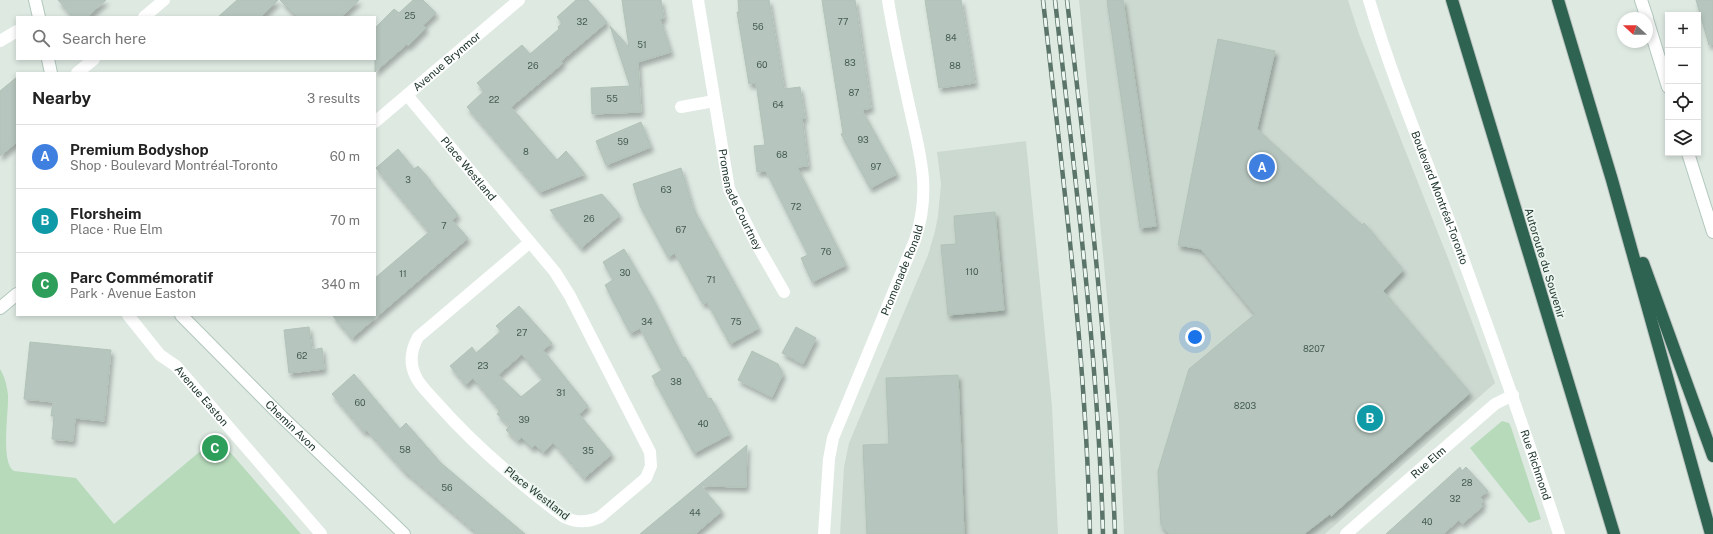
<!DOCTYPE html>
<meta charset="utf-8">
<style>
body{margin:0;font-family:"Public Sans",sans-serif;background:#f2f2f2;color:#222}
.controls{position:absolute;right:12px;top:12px;display:grid;overflow:hidden;border-radius:0px;box-shadow:0 2px 6px #0003}
.controls button{width:36px;height:36px;display:grid;place-items:center;padding:0;border:0;border-bottom:1px solid #e0e0e0;background:#fff;color:#222;font:20px sans-serif}
.compass{position:absolute;left:1617px;top:12px;width:36px;height:36px;border-radius:50%;background:#fff;box-shadow:0 2px 6px #0003;rotate:291deg}
.you{position:absolute;left:1195px;top:337px;width:14px;height:14px;margin:-10px;border:3px solid #fff;border-radius:50%;background:#1a73e8;box-shadow:0 0 0 6px #1a73e833}
.badge{display:grid;place-items:center;width:26px;height:26px;border-radius:50%;background:#1a73e8;color:#fff;font-size:13px;font-weight:700}
.pin{position:absolute;translate:-50% -50%;border:2px solid #fff;box-shadow:0 1px 4px #0006}
.list{margin:0;padding:0;list-style:none}
h2{display:flex;justify-content:space-between;align-items:center;height:52px;margin:0;padding:0 16px;font-size:17px}
h2 small{font-size:13px;font-weight:400;color:#767676}
.list li{display:grid;grid-template-columns:26px 1fr auto;gap:12px;align-items:center;box-sizing:border-box;height:64px;padding:0 16px;border-top:1px solid #e0e0e0}
.list b{display:block;font-size:15px;white-space:nowrap}
.list p{margin:0;font-size:13px;white-space:nowrap;color:#767676}
.list em{font-size:13px;font-style:normal;color:#767676}
.icon{flex:none;width:22px;height:22px;fill:none;stroke:currentColor;stroke-width:2;stroke-linecap:round;stroke-linejoin:round}
.map{position:relative;flex:none;width:1713px;height:534px;overflow:hidden}
.search{position:absolute;background:#fff;box-shadow:0 2px 6px #0003;left:16px;top:16px;width:360px;height:44px;display:flex;align-items:center;gap:10px;box-sizing:border-box;padding:0 14px;border-radius:0px;color:#767676;font-size:15px}
.panel{position:absolute;background:#fff;box-shadow:0 2px 6px #0003;left:16px;top:72px;width:360px;height:244px;border-radius:0px}
.map>svg:first-child{display:block}
</style>
<div class="map">
<svg width="1713" height="534" viewBox="0 0 1713 534">
<defs>
<filter id="shadow"><feDropShadow dx="2.5" dy="4.5" stdDeviation="2" flood-color="#0004"/></filter>
</defs>
<rect width="100%" height="100%" fill="#dee9e2"/>
<!-- built -->
<g fill="#ccd9d1">
<polygon points="1079,0 1348,0 1359,34 1448,258 1495,383 1325,534 1124,534 1119,424"/>
<polygon points="1026,141 1052,406 1058,534 840,534 844,467 849,443 928,255 935,231 938,216 941,184 937,152"/>
</g>
<!-- green -->
<g fill="#b7dabb">
<path d="M 0,369 C 5,377 7,386 8,395 C 9,411 0,463 14,471 L 76,478 L 114,524 L 217,437 L 301,534 L 0,534 Z"/>
<polygon points="1502,421 1509,423 1511,427 1541,519 1529,523 1470,448"/>
</g>
<!-- building -->
<g fill="#b6c6be" stroke="#b1c2b8" fill-rule="evenodd" filter="url(#shadow)">
<polygon points="58,0 106,0 87,17 73,17"/>
<polygon points="237,0 278,0 261,17 218,17"/>
<polygon points="280,0 359,0 341,17 297,17"/>
<polygon points="413,0 423,0 436,13 423,25 426,28 408,46 407,44 375,72 375,28 394,9 399,13"/>
<polygon points="576,0 588,0 607,22 561,61 563,63 511,107 557,160 566,151 585,174 540,192 467,107 484,91 477,83 504,60 522,45 530,54 559,29 558,27 562,23 557,17"/>
<polygon points="622,0 661,0 664,18 660,19 671,52 638,62 641,112 592,114 591,88 630,86 610,26 629,47"/>
<polygon points="738,0 769,0 784,89 800,87 805,118 802,118 808,166 797,167 846,265 812,282 801,258 808,255 766,171 757,172 754,146 765,145 756,83 749,84 737,12 739,12"/>
<polygon points="822,0 855,0 871,108 862,110 897,174 870,188 841,134 843,133"/>
<polygon points="925,0 961,0 975,83 939,88"/>
<polygon points="1107,0 1123,0 1156,226 1140,228"/>
<polygon points="1696,0 1713,0 1713,44 1709,45"/>
<polygon points="1218,39 1275,51 1257,129 1362,225 1364,223 1403,270 1383,291 1470,393 1331,516 1330,514 1304,534 1169,534 1161,525 1158,471 1189,369 1255,314 1201,249 1178,245"/>
<polygon points="17,77 17,142 0,156 0,91"/>
<polygon points="641,122 651,147 606,165 596,141"/>
<polygon points="398,149 414,169 418,166 431,181 430,181 458,215 452,220 468,238 352,338 332,315 375,315 375,278 429,232 376,168"/>
<polygon points="681,168 693,208 759,328 730,344 707,302 703,304 675,253 668,257 640,206 633,184"/>
<polygon points="602,194 620,215 581,248 550,210"/>
<polygon points="995,212 1004,310 948,315 941,245 956,244 954,216"/>
<polygon points="624,249 652,297 683,358 685,357 708,399 711,398 730,434 694,453 652,376 662,370 640,328 630,333 605,285 613,280 603,262"/>
<path d="M 519,306 L 552,343 L 543,350 L 588,406 L 579,414 L 612,454 L 584,478 L 553,442 L 544,452 L 535,445 L 532,448 L 521,437 L 518,441 L 506,430 L 510,426 L 497,414 L 500,410 L 473,378 L 466,385 L 450,366 L 472,347 L 476,353 L 501,331 L 496,326 ZM 522,354 L 543,379 L 521,397 L 498,375 Z"/>
<polygon points="309,327 312,350 322,348 324,369 289,373 284,330"/>
<polygon points="796,327 816,338 803,364 782,353"/>
<polygon points="30,342 111,350 104,421 75,418 73,441 52,439 54,416 51,416 53,402 24,399"/>
<polygon points="752,351 778,364 783,374 772,397 738,380"/>
<polygon points="354,374 400,429 406,423 441,463 525,534 478,534 407,473 406,473 367,430 364,432 332,394"/>
<polygon points="958,375 964,534 867,534 863,445 889,444 886,378"/>
<polygon points="747,445 746,487 701,486 722,511 695,534 640,534"/>
<polygon points="1460,467 1462,471 1466,467 1488,491 1480,497 1484,501 1481,504 1483,506 1462,524 1459,520 1443,534 1386,534"/>
</g>
<g fill="none" stroke-linecap="round" stroke-linejoin="round">
<defs>
<g id="secondary">
<polyline points="35,0 39,17"/>
<polyline points="1641,0 1647,18"/>
<polyline points="1647,19 1668,87"/>
<polyline points="48,59 51,73"/>
<polyline points="1688,153 1713,232"/>
<polyline points="0,308 17,294"/>
<path id="s8" d="M 181,315 L 279,414 L 404,534"/>
</g>
<g id="motorway">
<polyline points="1452,0 1614,534"/>
<polyline points="1558,0 1612,180 1711,534"/>
<polyline points="1643,263 1713,456"/>
</g>
</defs>
<!-- secondary casing -->
<use href="#secondary" stroke="#b1c8bd" stroke-width="14"/>
<!-- motorway casing -->
<use href="#motorway" stroke="#bcc3c0" stroke-width="14"/>
<!-- minor -->
<g stroke="#fff" stroke-width="12">
<path id="s1" d="M 698,0 L 729,189 L 756,243 L 784,292"/>
<path id="s2" d="M 1369,0 C 1391,74 1420,144 1447,215 C 1486,321 1524,427 1559,534"/>
<polyline points="144,17 164,0"/>
<polyline points="0,41 17,31"/>
<polyline points="77,73 94,59"/>
<path id="s3" d="M 407,95 L 555,272 L 570,296 L 650,452 L 651,466 L 646,478 L 600,517 C 587,523 576,523 564,517 C 520,484 473,444 437,403 C 429,394 419,385 415,375 C 409,362 412,348 418,337 L 529,243"/>
<polyline points="681,107 714,101"/>
<path id="s4" d="M 375,122 L 519,0"/>
<path id="s5" d="M 128,315 L 160,355 L 176,366 L 321,534"/>
<path id="s6" d="M 824,534 L 829,459 L 833,438 L 915,240 C 933,186 918,149 907,96 C 900,64 893,32 888,0"/>
<path id="s7" d="M 1346,534 L 1495,404 L 1513,395"/>
</g>
<!-- secondary -->
<use href="#secondary" stroke="#fff" stroke-width="12"/>
<!-- motorway -->
<use href="#motorway" stroke="#2d6350" stroke-width="12"/>
<defs>
<g id="rail">
<path d="M 1043,0 C 1063,178 1086,355 1090,534"/>
<path d="M 1055,0 C 1075,177 1098,355 1103,534"/>
<path d="M 1067,0 C 1088,177 1109,355 1115,534"/>
</g>
</defs>
<!-- rail casing -->
<use href="#rail" stroke="#5a7469" stroke-width="4.5"/>
<!-- rail -->
<use href="#rail" stroke="#eef6f1" stroke-width="3" stroke-dasharray="9" stroke-linecap="butt"/>
</g>
<g text-anchor="middle" stroke-width="3.5" stroke-linejoin="round" paint-order="stroke">
<!-- number labels -->
<g font-size="9" fill="#465c52">
<text x="410" y="19">25</text>
<text x="582" y="25">32</text>
<text x="843" y="25">77</text>
<text x="758" y="30">56</text>
<text x="951" y="41">84</text>
<text x="642" y="48">51</text>
<text x="850" y="66">83</text>
<text x="762" y="68">60</text>
<text x="533" y="69">26</text>
<text x="955" y="69">88</text>
<text x="854" y="96">87</text>
<text x="612" y="102">55</text>
<text x="494" y="103">22</text>
<text x="778" y="108">64</text>
<text x="863" y="143">93</text>
<text x="623" y="145">59</text>
<text x="526" y="155">8</text>
<text x="782" y="158">68</text>
<text x="876" y="170">97</text>
<text x="408" y="183">3</text>
<text x="666" y="193">63</text>
<text x="796" y="210">72</text>
<text x="589" y="222">26</text>
<text x="444" y="229">7</text>
<text x="681" y="233">67</text>
<text x="826" y="255">76</text>
<text x="972" y="275">110</text>
<text x="625" y="276">30</text>
<text x="403" y="277">11</text>
<text x="711" y="283">71</text>
<text x="647" y="325">34</text>
<text x="736" y="325">75</text>
<text x="522" y="336">27</text>
<text x="1314" y="352">8207</text>
<text x="302" y="359">62</text>
<text x="483" y="369">23</text>
<text x="676" y="385">38</text>
<text x="561" y="396">31</text>
<text x="360" y="406">60</text>
<text x="1245" y="409">8203</text>
<text x="524" y="423">39</text>
<text x="703" y="427">40</text>
<text x="405" y="453">58</text>
<text x="588" y="454">35</text>
<text x="1467" y="486">28</text>
<text x="447" y="491">56</text>
<text x="1455" y="502">32</text>
<text x="695" y="516">44</text>
<text x="1427" y="525">40</text>
</g>
<!-- street labels -->
<g font-size="11" fill="#20382e" stroke="#eef6f1">
<text dy="4" stroke="none"><textPath href="#s4" startOffset="94">Avenue Brynmor</textPath></text>
<text dy="4" stroke="none"><textPath href="#s3" startOffset="96">Place Westland</textPath></text>
<text dy="4" stroke="none"><textPath href="#s2" startOffset="210">Boulevard Montréal-Toronto</textPath></text>
<text dy="4" stroke="none"><textPath href="#s1" startOffset="205">Promenade Courtney</textPath></text>
<text transform="translate(1545 263) rotate(73)" y="4">Autoroute du Souvenir</text>
<text dy="4" stroke="none"><textPath href="#s6" startOffset="278">Promenade Ronald</textPath></text>
<text dy="4" stroke="none"><textPath href="#s5" startOffset="110">Avenue Easton</textPath></text>
<text dy="4" stroke="none"><textPath href="#s8" startOffset="156">Chemin Avon</textPath></text>
<text dy="4" stroke="none"><textPath href="#s7" startOffset="109">Rue Elm</textPath></text>
<text dy="4" stroke="none"><textPath href="#s2" startOffset="494">Rue Richmond</textPath></text>
<text transform="translate(537 493) rotate(38)" y="4">Place Westland</text>
</g>
</g>
</svg>
<div class="controls">
<button>+</button>
<button>−</button>
<button><svg class="icon" aria-label="locate" viewBox="0 0 24 24"><circle cx="12" cy="12" r="6"/><path d="M12 2v4M12 18v4M2 12h4M18 12h4"/></svg></button>
<button><svg class="icon" aria-label="layers" viewBox="0 0 24 24"><path d="M12 4l9 5-9 5-9-5zM3 14l9 5 9-5"/></svg></button>
</div>
<svg class="compass" viewBox="-18 -18 36 36"><path d="M0-13l5 13h-10z" fill="#e53935"/><path d="M0 13l5-13h-10z" fill="#767676"/></svg>
<div class="you"></div>
<div class="pin badge" style="left:1262px;top:167px;background:#3f7fe0">A</div>
<div class="pin badge" style="left:1370px;top:418px;background:#0f9aa8">B</div>
<div class="pin badge" style="left:215px;top:448px;background:#2e9e5b">C</div>
<div class="search"><svg class="icon" aria-label="search" viewBox="0 0 24 24"><circle cx="10" cy="10" r="6"/><path d="M15 15l6 6"/></svg>Search here</div>
<section class="panel">
<h2>Nearby<small>3 results</small></h2>
<ul class="list">
<li><span class="badge" style="background:#3f7fe0">A</span><div><b>Premium Bodyshop</b><p>Shop · Boulevard Montréal-Toronto</p></div><em>60 m</em></li>
<li><span class="badge" style="background:#0f9aa8">B</span><div><b>Florsheim</b><p>Place · Rue Elm</p></div><em>70 m</em></li>
<li><span class="badge" style="background:#2e9e5b">C</span><div><b>Parc Commémoratif</b><p>Park · Avenue Easton</p></div><em>340 m</em></li>
</ul>
</section>
</div>
